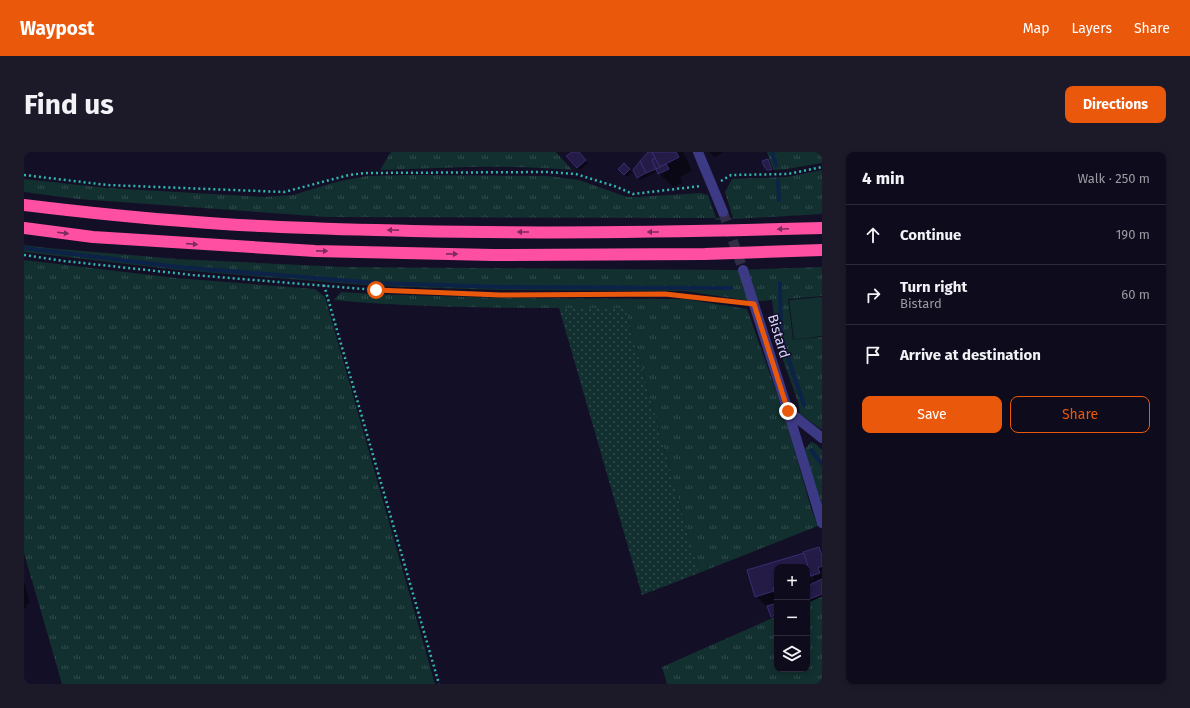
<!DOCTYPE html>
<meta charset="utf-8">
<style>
body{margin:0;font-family:"Fira Sans",sans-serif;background:#1c1929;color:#f1f3f6}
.controls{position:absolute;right:12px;bottom:12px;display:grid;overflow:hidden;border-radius:8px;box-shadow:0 2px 6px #0003}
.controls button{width:36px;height:36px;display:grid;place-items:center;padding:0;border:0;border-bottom:1px solid #2e2b3b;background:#0e0b1c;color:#f1f3f6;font:20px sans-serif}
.stop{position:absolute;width:12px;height:12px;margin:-9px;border:3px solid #ea580c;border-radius:50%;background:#fff}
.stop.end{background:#ea580c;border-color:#fff;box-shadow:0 1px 4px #0008}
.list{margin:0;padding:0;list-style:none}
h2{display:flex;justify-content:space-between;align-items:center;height:52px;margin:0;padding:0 16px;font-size:17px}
h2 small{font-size:13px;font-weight:400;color:#9b9ba3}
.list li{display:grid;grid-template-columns:26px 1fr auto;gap:12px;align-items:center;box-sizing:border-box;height:60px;padding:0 16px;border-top:1px solid #2e2b3b}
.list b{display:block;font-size:15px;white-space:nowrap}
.list p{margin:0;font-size:13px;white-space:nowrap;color:#9b9ba3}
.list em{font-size:13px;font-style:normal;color:#9b9ba3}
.actions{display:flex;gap:8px;padding:12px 16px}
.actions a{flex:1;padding:9px 0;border:1px solid #ea580c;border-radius:8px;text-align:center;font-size:14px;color:#ea580c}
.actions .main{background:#ea580c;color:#fff}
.icon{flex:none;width:22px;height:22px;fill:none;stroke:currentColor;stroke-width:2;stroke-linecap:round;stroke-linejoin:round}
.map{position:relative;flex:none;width:798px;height:532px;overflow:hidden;border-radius:8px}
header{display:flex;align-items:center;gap:24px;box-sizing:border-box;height:56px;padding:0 20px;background:#ea580c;color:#fff}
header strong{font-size:19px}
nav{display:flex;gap:22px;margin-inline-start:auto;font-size:14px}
.intro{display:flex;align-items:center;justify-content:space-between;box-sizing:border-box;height:96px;padding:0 24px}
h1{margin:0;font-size:28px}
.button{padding:10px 18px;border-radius:8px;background:#ea580c;color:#fff;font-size:14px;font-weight:700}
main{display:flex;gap:24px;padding:0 24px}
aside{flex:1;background:#0e0b1c;border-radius:8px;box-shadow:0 2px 6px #0003}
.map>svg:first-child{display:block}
</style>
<header>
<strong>Waypost</strong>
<nav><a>Map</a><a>Layers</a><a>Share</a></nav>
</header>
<div class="intro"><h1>Find us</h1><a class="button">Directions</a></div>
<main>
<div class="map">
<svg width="798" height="532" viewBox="0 0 798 532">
<defs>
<pattern id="grass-tufts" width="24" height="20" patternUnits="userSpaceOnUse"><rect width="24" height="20" fill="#12302f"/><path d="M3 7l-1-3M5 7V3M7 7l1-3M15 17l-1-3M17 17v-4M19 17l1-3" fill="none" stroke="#344d4e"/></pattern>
<pattern id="garden-dots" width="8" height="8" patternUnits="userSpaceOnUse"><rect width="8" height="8" fill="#12302f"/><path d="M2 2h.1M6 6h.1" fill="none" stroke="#344d4e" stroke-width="1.8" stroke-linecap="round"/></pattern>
</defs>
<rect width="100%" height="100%" fill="#130f26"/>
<!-- grass -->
<g fill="url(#grass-tufts)">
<path d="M 367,0 L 532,0 L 548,18 C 484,12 420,16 356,18 Z"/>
<polygon points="743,0 798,0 798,11 763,17 749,18"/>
<polygon points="798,18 798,62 692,68 691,66 303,65 54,47 0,40 0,27 83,36 240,45 269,43 312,30 343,24 385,23 524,24 555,28 603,45 613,45 677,41 684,43 692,66 709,66 701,40 708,27 763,25"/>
<polygon points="0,93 23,96 154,107 319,115 710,118 798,115 798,144 764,147 769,188 798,185 798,278 776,262 774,250 753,191 748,148 738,149 720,148 661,139 476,138 352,134 154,118 0,100"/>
<polygon points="0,108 152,126 291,137 301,145 411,532 38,532 0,401"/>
<path d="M 317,140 L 352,142 L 476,146 L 661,147 L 723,157 L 760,262 L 788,359 L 794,374 L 675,421 L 601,156 C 504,156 406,157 310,148 Z"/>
<polygon points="787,290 792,292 798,298 798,359 781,297"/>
<polygon points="798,444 798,532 643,532 638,515 753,464 753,517 783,517 783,451"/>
</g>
<!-- garden -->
<polygon fill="url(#garden-dots)" points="535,156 601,156 675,421 618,443"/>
<!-- pitch -->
<polygon fill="#12302f" points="798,145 798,184 770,188 765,148"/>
<!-- shadow -->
<g fill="#0007" fill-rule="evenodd">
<polygon points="549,0 554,0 564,11 556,18 544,5"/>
<polygon points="625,0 659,0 668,19 656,25 658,31 649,35 635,21 634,19 616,28 614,25"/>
<polygon points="686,0 699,0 699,1 690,5"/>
<polygon points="744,8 746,10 750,20 746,20 741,14"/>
<polygon points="600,12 608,20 603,25 595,17"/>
<path d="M 795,396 L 798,399 L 798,426 L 794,428 L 795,430 L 798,428 L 798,445 L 783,451 L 783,415 L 753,415 L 753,469 L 748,464 L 744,453 L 742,454 L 732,444 L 724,419 L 781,401 ZM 782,412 L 785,412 L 790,428 L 788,429 Z"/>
<polygon points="0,431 6,451 2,452 3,455 0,456"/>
</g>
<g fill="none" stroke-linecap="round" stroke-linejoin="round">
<!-- stream -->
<g stroke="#0c2248" stroke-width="4">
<polyline points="748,0 752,13"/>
<polyline points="754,29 755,48"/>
<polyline points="0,96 154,115 353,131 477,135 707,136"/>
<polyline points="756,131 757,185 780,253"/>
<polyline points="787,298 798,312"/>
</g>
</g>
<!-- building -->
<g fill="#241b47" stroke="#3b2d73">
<polygon points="548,0 555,0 562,8 553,16 542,4"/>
<polygon points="624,0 628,0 631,6 628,8 632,17 622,21 616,9"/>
<polygon points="628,0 652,0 655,5 636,15"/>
<polygon points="631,6 636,15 632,17 628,8"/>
<polygon points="744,7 748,18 743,18 740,14 738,9"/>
<polygon points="616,9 622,21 613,26 609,18"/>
<polygon points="600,11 606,17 600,23 594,17"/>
<polygon points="642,12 645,17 634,22 632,17"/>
<polygon points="795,395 798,404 798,414 794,416 796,421 787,424 779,400"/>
<polygon points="780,401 787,424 783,425 783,415 753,415 753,434 749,436 750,439 731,445 723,418"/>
<polygon points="798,427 798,442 783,448 783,434"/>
<polygon points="753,434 753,451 749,436"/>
<polygon points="753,451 753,462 747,465 743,454"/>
</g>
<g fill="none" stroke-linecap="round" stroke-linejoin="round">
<!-- street-tunnel -->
<polyline stroke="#312d47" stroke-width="10" stroke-dasharray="10 5" stroke-linecap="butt" points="699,60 719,118"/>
<!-- path -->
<g stroke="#2fb8b0" stroke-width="2.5" stroke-dasharray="2 3" stroke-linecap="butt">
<polyline points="0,23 83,33 260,40 325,23 341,21 523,20 552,22 593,35 609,42 677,34"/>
<polyline points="697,29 707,23 764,22 798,15"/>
<polyline points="0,103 40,109 169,123 352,138 476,143 641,142 718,150"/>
<polyline points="300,133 415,532"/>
</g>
<!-- street -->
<g stroke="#3d3a85" stroke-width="10">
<polyline points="674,0 699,60"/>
<polyline points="719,118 764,259 798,371"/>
<polyline points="764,259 798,286"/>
</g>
<!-- highway -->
<g stroke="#ff4fa3" stroke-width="12">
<path d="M 0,53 C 57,60 114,66 172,70 C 244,76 316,77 388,79 C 525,82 661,80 798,76"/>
<polyline points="0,76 69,85 291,99 469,103 681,102 798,98"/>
</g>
</g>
<!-- one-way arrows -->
<defs><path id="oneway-solid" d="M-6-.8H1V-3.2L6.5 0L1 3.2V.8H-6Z"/></defs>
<g fill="#7d2c5e">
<use href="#oneway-solid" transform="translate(759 77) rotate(178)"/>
<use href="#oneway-solid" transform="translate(369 78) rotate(-179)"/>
<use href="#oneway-solid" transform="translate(499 80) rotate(180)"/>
<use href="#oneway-solid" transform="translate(629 80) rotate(180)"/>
<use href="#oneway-solid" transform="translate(39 81) rotate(7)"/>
<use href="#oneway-solid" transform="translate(168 92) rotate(4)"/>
<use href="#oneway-solid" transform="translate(298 99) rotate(1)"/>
<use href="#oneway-solid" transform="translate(428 102) rotate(1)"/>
</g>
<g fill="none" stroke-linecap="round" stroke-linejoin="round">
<!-- route -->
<polyline stroke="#ea580c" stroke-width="5" points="352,138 476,143 641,142 730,152 764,259"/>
</g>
<g text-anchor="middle" stroke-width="3" stroke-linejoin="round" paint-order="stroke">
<!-- street labels -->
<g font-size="14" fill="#d9d4ff" stroke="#130f26">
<text transform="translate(755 184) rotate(73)" y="5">Bistard</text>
</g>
</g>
</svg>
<div class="controls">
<button>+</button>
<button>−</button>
<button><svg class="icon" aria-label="layers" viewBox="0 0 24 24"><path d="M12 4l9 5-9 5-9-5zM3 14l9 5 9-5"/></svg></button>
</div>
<div class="stop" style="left:352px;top:138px"></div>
<div class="stop end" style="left:764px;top:259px"></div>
</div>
<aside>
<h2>4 min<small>Walk · 250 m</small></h2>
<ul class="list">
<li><svg class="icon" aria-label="ahead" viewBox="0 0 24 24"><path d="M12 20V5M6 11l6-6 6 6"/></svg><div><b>Continue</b></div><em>190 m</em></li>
<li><svg class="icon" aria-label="right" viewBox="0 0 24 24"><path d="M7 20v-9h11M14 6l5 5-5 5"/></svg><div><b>Turn right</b><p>Bistard</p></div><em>60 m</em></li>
<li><svg class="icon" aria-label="arrive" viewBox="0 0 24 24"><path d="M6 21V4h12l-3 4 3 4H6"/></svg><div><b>Arrive at destination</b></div></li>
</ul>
<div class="actions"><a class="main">Save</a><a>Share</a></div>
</aside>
</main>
